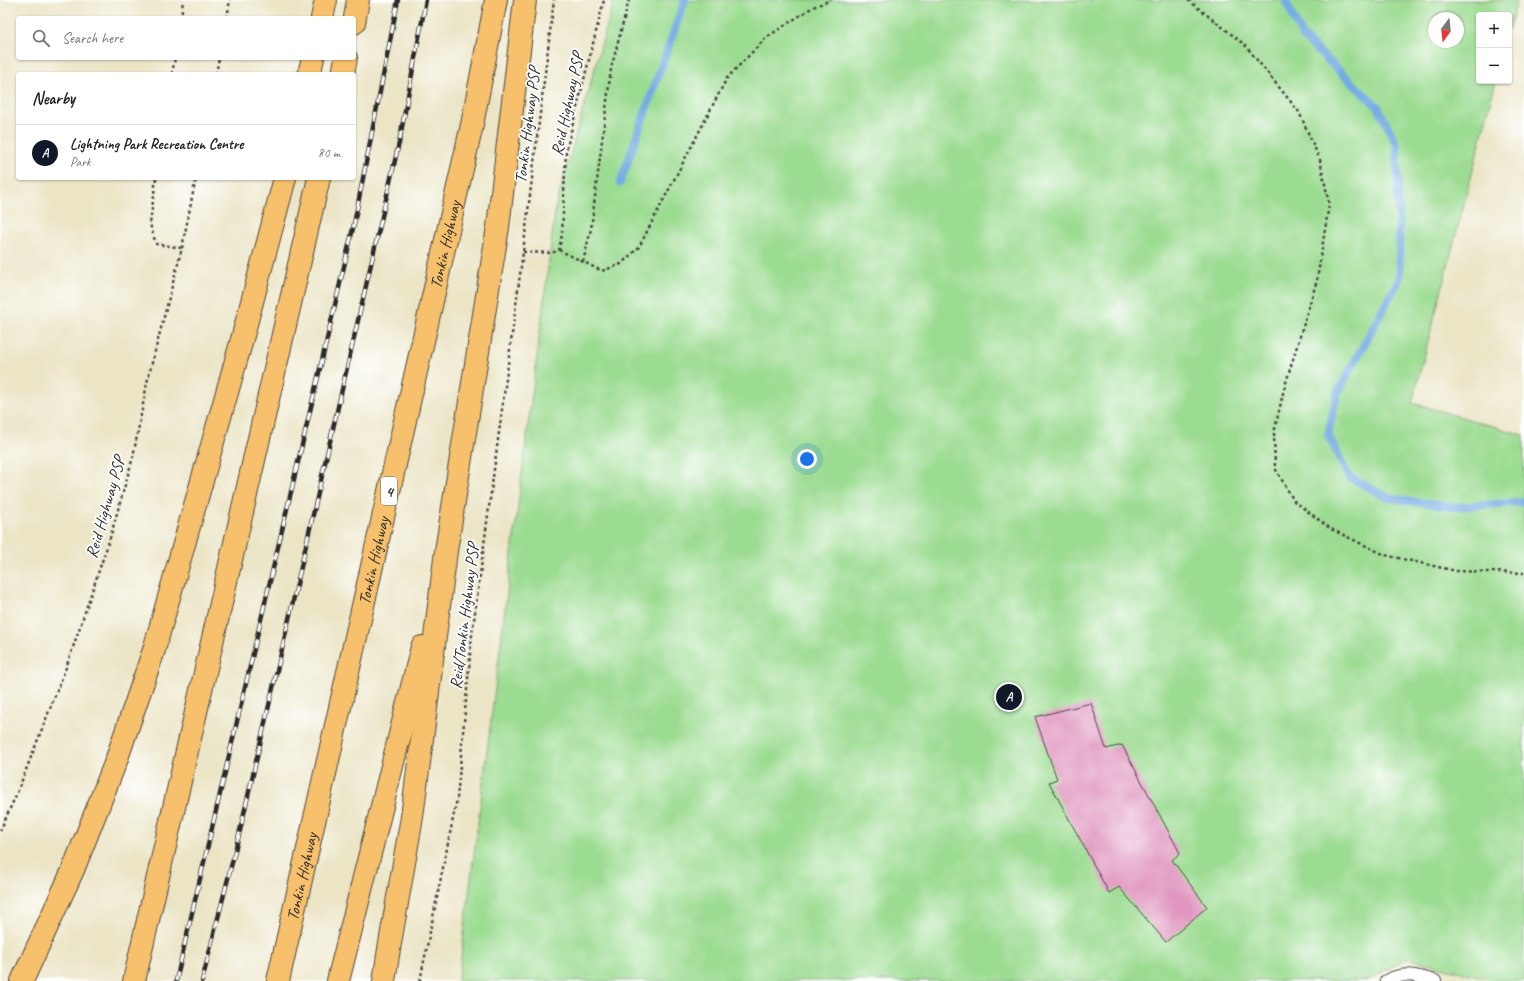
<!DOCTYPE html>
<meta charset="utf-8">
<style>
body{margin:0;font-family:Caveat,sans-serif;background:#f6f6f6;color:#222}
.controls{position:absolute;right:12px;top:12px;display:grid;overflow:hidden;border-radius:4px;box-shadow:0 1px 3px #0004}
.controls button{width:36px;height:36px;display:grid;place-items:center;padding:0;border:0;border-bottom:1px solid #e0e0e0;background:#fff;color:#222;font:20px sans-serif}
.compass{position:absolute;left:1428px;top:12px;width:36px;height:36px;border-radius:50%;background:#fff;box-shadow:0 1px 3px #0004;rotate:195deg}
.you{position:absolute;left:807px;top:459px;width:14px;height:14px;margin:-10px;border:3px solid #fff;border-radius:50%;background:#1a73e8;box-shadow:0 0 0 6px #1a73e833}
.badge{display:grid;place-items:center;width:26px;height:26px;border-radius:50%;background:#111827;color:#fff;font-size:13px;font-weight:700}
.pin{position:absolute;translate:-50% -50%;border:2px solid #fff;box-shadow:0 1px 4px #0006}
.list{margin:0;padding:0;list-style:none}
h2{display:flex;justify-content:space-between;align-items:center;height:52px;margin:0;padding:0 16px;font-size:17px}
h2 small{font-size:13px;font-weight:400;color:#767676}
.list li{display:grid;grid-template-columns:26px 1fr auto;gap:12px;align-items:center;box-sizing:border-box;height:56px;padding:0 16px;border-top:1px solid #e0e0e0}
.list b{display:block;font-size:15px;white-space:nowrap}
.list p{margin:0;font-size:13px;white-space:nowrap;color:#767676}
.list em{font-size:13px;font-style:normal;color:#767676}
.icon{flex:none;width:22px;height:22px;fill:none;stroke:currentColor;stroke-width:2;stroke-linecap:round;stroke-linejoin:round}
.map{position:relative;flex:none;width:1524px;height:981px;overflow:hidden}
.search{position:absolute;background:#fff;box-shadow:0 1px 3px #0004;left:16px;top:16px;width:340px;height:44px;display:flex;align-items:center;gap:10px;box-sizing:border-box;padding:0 14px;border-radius:4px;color:#767676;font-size:15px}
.panel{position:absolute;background:#fff;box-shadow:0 1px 3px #0004;left:16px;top:72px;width:340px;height:108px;border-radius:4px}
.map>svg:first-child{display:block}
</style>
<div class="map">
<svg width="1524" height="981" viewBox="0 0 1524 981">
<rect width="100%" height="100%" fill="#fff"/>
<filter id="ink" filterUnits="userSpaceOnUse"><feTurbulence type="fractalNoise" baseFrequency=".025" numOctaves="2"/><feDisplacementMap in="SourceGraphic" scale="8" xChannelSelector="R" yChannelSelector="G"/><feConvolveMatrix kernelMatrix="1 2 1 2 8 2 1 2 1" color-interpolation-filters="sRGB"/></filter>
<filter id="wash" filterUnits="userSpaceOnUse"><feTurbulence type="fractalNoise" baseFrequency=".012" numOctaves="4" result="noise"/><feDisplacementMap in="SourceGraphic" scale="16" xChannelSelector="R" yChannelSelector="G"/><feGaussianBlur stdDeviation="0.9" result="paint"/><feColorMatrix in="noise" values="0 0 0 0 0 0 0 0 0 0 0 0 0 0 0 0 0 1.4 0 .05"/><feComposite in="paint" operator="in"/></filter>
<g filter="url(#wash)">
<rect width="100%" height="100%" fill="#ebe5c6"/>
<!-- green -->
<path fill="#9cdc92" stroke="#64845e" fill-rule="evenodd" d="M 614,0 L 1517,0 L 1509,30 L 1509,15 L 1479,15 L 1479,81 L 1496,81 L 1412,403 L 1524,435 L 1524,981 L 1496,981 L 1407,958 L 1367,981 L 458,981 L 556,205 ZM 1434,18 L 1458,18 L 1458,42 L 1434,42 Z"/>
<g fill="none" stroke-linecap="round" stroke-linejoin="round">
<!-- stream -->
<g stroke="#74ace3" stroke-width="8">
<polyline points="1285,0 1302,36 1378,107 1397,145 1400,278 1337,394 1328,435 1349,477 1389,498 1454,507 1524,502"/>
<polyline points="620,183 685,0"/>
</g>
</g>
<g id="blocks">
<!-- building -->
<polygon fill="#e096bf" points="1091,703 1106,749 1122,745 1180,853 1172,860 1207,907 1166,942 1119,887 1109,893 1049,782 1057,779 1035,717"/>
</g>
</g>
<g filter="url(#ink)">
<use href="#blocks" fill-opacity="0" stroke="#484742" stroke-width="1"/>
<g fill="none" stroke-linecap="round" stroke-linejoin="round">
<defs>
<path id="lane" d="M 1386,981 C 1404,971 1416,976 1435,981"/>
<g id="highway">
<polyline points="322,18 326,0"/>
<polyline points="354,23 358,0"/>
<polyline points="309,74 313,58"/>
<polyline points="343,74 346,58"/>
<polyline points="22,981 73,870 116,761 154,650 241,343 285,178"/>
<polyline points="134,981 319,178"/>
<path id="s1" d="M 278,981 L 472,125 L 496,0"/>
<polyline points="338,981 422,647"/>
<polyline points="384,981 389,949 412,817 446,551 498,227 525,0"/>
</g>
</defs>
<!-- lane casing -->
<use href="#lane" stroke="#484742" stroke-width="14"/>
<!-- highway casing -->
<use href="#highway" stroke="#484742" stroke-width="24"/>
<!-- path -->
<g stroke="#484742" stroke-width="2.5" stroke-dasharray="3 3" stroke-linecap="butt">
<polyline points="1188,0 1245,45 1299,112 1320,160 1329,204 1317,280 1284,389 1274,433 1275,468 1294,501 1331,529 1385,555 1456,571 1524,573"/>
<polyline points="181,18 183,0"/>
<polyline points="227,18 230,0"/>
<polyline points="172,74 175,58"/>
<polyline points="216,74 219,58"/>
<polyline points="156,178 150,224 156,244 182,248"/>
<polyline points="559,250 602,271 621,264 639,247 727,78 767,37 813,7 831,0"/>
<polyline points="523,252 552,253 559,250 562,234 566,151 604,0"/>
<polyline points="583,262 591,229 611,69 629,0"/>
<polyline points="0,831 17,793 67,665 110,538 133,457 148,378 182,248 196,178"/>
<polyline points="420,981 457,799 472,635 523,252 554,0"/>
</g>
<!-- lane -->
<use href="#lane" stroke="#fff" stroke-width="12"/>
<!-- highway -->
<use href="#highway" stroke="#f7c06c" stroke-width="22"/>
<defs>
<g id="rail">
<polyline points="176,981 354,224 398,0"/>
<polyline points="202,981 239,835 399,143 426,0"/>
</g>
</defs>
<!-- rail casing -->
<use href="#rail" stroke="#2b2b2b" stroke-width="4.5"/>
<!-- rail -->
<use href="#rail" stroke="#fff" stroke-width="3" stroke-dasharray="9" stroke-linecap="butt"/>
</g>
</g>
<g text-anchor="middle" stroke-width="3.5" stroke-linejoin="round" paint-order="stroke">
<!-- shield labels -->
<rect fill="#fff" stroke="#6b6b6b" stroke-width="1" x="381" y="477" width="16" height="28" rx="3"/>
<g font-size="16" font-weight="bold" fill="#2b2b2b">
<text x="389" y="497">4</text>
</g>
<!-- street labels -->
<g font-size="17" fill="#2b2b2b" stroke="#fff">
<text transform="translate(567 104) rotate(-78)" y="6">Reid Highway PSP</text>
<text transform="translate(527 125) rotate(-83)" y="6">Tonkin Highway PSP</text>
<text dy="6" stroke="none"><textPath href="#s1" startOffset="755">Tonkin Highway</textPath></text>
<text transform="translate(105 507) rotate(-74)" y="6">Reid Highway PSP</text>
<text dy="6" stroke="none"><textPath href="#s1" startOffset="431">Tonkin Highway</textPath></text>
<text transform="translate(464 616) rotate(-83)" y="6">Reid/Tonkin Highway PSP</text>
<text dy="6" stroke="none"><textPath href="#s1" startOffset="107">Tonkin Highway</textPath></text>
</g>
</g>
</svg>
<div class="controls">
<button>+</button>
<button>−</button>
</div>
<svg class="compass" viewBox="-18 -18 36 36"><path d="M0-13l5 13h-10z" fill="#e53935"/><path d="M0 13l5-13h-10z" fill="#767676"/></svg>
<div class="you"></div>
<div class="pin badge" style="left:1009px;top:697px">A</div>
<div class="search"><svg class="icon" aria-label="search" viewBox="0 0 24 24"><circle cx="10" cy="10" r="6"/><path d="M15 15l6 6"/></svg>Search here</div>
<section class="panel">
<h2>Nearby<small></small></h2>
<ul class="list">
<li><span class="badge">A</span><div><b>Lightning Park Recreation Centre</b><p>Park</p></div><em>80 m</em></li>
</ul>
</section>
</div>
